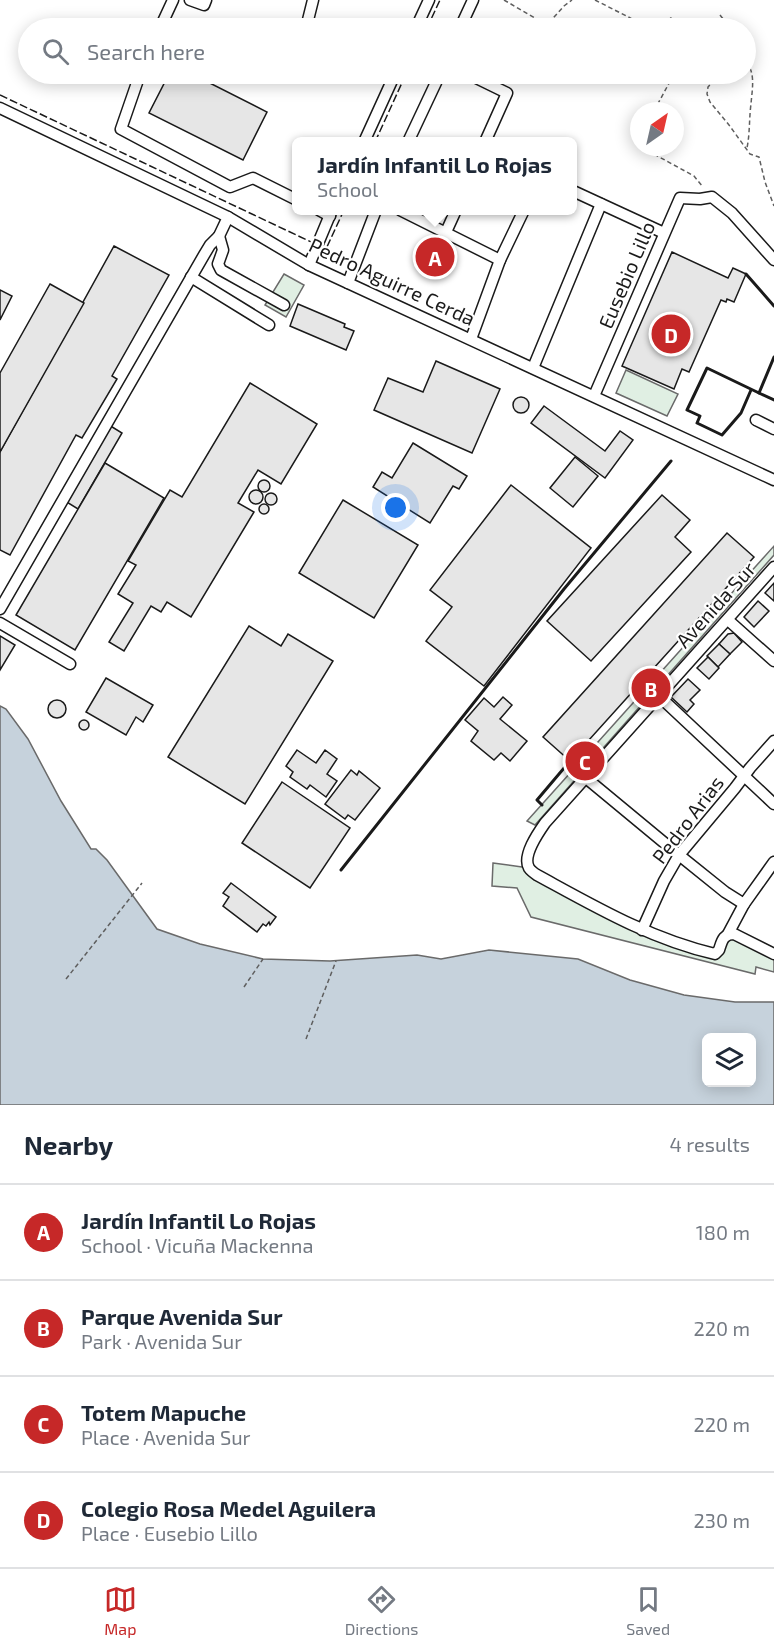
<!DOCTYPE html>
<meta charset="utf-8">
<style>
body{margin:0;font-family:"Exo 2",sans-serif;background:#f2f2f3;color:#1f2937}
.controls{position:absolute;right:18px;bottom:18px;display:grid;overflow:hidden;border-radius:9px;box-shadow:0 3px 15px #0003}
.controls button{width:54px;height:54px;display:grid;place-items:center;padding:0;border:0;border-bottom:2px solid #e0e1e3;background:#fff;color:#1f2937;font:30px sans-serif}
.compass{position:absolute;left:630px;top:102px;width:54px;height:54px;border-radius:50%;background:#fff;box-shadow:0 3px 15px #0003;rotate:34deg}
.you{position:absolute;left:396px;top:508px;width:21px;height:21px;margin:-15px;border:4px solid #fff;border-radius:50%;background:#1a73e8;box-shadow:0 0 0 9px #1a73e833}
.badge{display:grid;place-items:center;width:39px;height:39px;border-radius:50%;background:#c62828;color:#fff;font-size:20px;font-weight:700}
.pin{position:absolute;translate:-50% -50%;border:3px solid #fff;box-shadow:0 2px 6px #0006}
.popup{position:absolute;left:292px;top:137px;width:285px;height:78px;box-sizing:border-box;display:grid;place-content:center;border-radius:9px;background:#fff;filter:drop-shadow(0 2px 4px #0005);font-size:20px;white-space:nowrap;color:#747a83}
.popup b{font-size:22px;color:#1f2937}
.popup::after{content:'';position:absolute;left:50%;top:100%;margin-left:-12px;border:12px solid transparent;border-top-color:#fff}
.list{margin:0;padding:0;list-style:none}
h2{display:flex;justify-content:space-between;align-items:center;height:78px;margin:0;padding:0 24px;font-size:26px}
h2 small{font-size:20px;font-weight:400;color:#747a83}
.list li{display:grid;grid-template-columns:39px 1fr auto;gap:18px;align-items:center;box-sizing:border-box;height:96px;padding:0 24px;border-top:2px solid #e0e1e3}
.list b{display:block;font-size:22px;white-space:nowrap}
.list p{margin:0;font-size:20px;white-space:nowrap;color:#747a83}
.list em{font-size:20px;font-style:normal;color:#747a83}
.icon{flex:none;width:33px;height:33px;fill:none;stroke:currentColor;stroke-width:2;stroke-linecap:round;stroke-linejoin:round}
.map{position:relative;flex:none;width:774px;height:1105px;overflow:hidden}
.search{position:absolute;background:#fff;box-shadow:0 3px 15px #0003;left:18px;right:18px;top:18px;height:66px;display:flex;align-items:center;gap:15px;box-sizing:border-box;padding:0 21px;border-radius:33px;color:#747a83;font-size:22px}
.sheet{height:462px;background:#fff}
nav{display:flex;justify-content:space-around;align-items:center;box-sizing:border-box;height:84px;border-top:2px solid #e0e1e3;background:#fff;font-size:16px;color:#747a83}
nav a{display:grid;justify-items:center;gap:3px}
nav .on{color:#c62828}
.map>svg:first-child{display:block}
</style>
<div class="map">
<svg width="774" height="1105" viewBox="0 0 774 1105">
<rect width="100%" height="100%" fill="#fff"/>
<!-- green -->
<g fill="#e0efe3" stroke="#6a6a6a" stroke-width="1.5">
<polygon points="284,274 304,285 286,317 265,305"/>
<polygon points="626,370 678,394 667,416 616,393"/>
<polygon points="774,546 774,555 535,825 527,821"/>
<polygon points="493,863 529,868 613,917 715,954 728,934 774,954 774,972 756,967 755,974 531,917 517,888 492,886"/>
</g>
<!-- water -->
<path fill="#c6d2dc" stroke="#6a6a6a" stroke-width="1.5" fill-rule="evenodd" d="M 0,706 L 6,709 L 28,739 L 61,801 L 91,849 L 96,849 L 107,860 L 157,929 L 200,944 L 263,959 L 330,961 L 417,955 L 441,959 L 489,950 L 578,959 L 630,980 L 684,995 L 735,1002 L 774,1002 L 774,1105 L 0,1105 ZM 706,1038 L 752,1038 L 752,1082 L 706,1082 Z"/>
<!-- building -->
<g fill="#e6e6e6" stroke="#1a1a1a" stroke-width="1.5">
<polygon points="169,74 192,74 267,112 243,160 149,113"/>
<polygon points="114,246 169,275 112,376 117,379 82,438 76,435 10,555 0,550 0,452"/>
<polygon points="672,252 728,278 733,268 746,274 734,302 727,299 726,302 721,300 689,372 682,369 674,389 622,366"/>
<polygon points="50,284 84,303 0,452 0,373"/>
<polygon points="0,290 12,296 0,320"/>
<polygon points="298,304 345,324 344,327 354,331 346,350 290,326"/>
<polygon points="436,361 500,389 472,453 374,410 388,378 423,392"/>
<polygon points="250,383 317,424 281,484 258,470 238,503 254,512 191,617 167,602 161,612 151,606 124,651 109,642 133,603 118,594 136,565 128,561 170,490 182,497"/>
<circle cx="521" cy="405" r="8"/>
<polygon points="544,406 605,451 620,431 633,440 605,478 531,423"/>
<polygon points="109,425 122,433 78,509 65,501"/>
<polygon points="413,443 467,476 459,489 453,486 430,523 373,487 382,472 392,478"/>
<polygon points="575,457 598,476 573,507 550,488"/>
<polygon points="105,463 164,498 75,650 16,615"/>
<circle cx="264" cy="486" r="6"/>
<polygon points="511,485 591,548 484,686 426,641 452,607 430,590"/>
<circle cx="256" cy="497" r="7"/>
<circle cx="271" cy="499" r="6"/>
<polygon points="662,495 690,520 675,537 691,552 591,661 547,621"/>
<polygon points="343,500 418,545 374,618 299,573"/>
<circle cx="264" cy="509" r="5"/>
<polygon points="727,533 754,557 570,761 543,737"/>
<polygon points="774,583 774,601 765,593"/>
<polygon points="758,601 769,611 754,627 744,617"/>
<polygon points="249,626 281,646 288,634 333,661 245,804 168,757"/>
<polygon points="734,633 742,642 730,654 719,644 728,634"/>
<polygon points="0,636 15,645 0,670"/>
<polygon points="719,644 730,654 718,667 707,656"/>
<polygon points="708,657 719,668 709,679 697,668"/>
<polygon points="106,678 153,705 143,722 136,717 126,735 86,712"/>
<polygon points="688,679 700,690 690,700 694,704 687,712 671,697"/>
<polygon points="503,697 512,705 500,719 527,741 510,761 501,753 494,760 471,741 478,731 465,720 484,698 494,707"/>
<circle cx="57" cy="709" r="9"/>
<circle cx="84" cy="725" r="5"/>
<polygon points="297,750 316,763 325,750 337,759 327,774 337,781 326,797 310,785 307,789 290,777 293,772 286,766"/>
<polygon points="351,770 357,775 359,771 380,788 355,820 348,815 345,819 325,804"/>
<polygon points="282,782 350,828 310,888 242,843"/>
<polygon points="231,883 276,917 270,925 269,922 266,926 263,924 257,932 223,906 229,897 223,893"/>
</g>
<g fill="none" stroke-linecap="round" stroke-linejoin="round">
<defs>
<g id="minor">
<polyline points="190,0 204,5 206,0"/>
<polyline points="160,28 173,0"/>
<polyline points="306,28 313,0"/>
<polyline points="416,28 429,0"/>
<polyline points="460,28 473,0"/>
<polyline points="140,74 121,129 230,187 253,178 297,200"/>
<polyline points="468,74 507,93 485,142"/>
<polyline points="0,108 228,217 309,265 774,480"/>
<polyline points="364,142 395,74"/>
<polyline points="408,142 440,74"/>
<polyline points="573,191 664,233"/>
<polyline points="319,210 330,216"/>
<polyline points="400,210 500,260"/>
<polyline points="446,232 456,210"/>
<polyline points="219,236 223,250 218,264 221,270 284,305"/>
<polyline points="309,265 332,210"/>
<polyline points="191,277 269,325"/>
<polyline points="348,283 376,210"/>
<polyline points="471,339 500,260 524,210"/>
<polyline points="533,368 601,204"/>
<polyline points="594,396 680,198 700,199 712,197 732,213 774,260"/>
<polyline points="756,420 774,429"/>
<path d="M 774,567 L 545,823 C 538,833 522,856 529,868 C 531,871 534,873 537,875 C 594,906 650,939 715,954 L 719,950 C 722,941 723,934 734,934 L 774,954"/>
<polyline points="0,609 204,255 210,245 219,236 228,217"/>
<polyline points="728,620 774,661"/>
<polyline points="0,623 70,664"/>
<polyline points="659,696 774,804"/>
<polyline points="586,778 679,855 725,892 744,904"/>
<polyline points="642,930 664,881 679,855 735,788 750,768 774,741"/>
<polyline points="728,934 744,904 774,862"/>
</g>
</defs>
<!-- minor casing -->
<use href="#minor" stroke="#1a1a1a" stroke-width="13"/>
<!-- path -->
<g stroke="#5f5f5f" stroke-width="1.5" stroke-dasharray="4.5 3" stroke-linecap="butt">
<polyline points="504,0 547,25 564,6 572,0"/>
<polyline points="595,0 646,26 671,18 685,28"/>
<polyline points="720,15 730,28"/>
<path d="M 746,62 C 756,73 752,90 751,104 C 749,119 750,133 747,148"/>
<polyline points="720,74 708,87 707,94 710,102 729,125 750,154 759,157 765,182 774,206"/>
<polyline points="654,111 674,74"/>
<polyline points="639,140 637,144 639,146"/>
<polyline points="641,147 694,176 703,187"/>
<polyline points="66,979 142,883"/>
<polyline points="244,987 263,959"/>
<polyline points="306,1039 336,961"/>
</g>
<!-- minor -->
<use href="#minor" stroke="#fff" stroke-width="10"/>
<!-- fence -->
<g stroke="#1a1a1a" stroke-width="1.5" stroke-dasharray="8 3" stroke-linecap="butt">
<polyline points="427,28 440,0"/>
<polyline points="0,95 326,249 344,210"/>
<polyline points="375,142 406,74"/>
</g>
<!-- wall -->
<g stroke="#1a1a1a" stroke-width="3">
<polyline points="746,274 774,306"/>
<polyline points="751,390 741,413 722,435 697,423 700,416 687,410 707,368 759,393 774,357"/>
<polyline points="759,393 774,400"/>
<polyline points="542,805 537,800 570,761"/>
<polyline points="341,870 564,589 671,461"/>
</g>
</g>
<g text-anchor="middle" stroke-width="4.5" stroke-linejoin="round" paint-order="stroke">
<!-- street labels -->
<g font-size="20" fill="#1a1a1a" stroke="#fff">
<text transform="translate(627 275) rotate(-67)" y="7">Eusebio Lillo</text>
<text transform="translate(392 282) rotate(25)" y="7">Pedro Aguirre Cerda</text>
<text transform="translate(716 605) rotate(-48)" y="7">Avenida Sur</text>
<text transform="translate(688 820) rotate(-53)" y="7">Pedro Arias</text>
</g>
</g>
</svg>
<div class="controls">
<button><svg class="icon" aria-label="layers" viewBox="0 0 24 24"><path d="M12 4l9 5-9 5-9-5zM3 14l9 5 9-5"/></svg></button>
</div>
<svg class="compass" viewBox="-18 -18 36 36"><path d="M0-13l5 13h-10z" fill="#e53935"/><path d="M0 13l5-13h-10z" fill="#747a83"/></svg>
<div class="you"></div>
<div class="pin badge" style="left:435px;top:257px">A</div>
<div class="popup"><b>Jardín Infantil Lo Rojas</b>School</div>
<div class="pin badge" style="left:651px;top:688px">B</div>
<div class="pin badge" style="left:585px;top:761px">C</div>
<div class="pin badge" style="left:671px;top:334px">D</div>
<div class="search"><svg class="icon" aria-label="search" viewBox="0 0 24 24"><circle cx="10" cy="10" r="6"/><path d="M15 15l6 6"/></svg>Search here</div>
</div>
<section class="sheet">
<h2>Nearby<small>4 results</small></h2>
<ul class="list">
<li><span class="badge">A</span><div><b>Jardín Infantil Lo Rojas</b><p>School · Vicuña Mackenna</p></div><em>180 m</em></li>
<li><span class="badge">B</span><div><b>Parque Avenida Sur</b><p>Park · Avenida Sur</p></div><em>220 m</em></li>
<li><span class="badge">C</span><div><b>Totem Mapuche</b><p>Place · Avenida Sur</p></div><em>220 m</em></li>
<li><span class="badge">D</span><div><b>Colegio Rosa Medel Aguilera</b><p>Place · Eusebio Lillo</p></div><em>230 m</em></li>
</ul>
</section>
<nav>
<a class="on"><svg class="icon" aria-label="map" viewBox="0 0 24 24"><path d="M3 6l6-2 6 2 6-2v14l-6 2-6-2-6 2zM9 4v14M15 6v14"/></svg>Map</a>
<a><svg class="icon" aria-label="directions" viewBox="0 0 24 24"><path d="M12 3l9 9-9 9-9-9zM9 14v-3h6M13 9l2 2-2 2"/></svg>Directions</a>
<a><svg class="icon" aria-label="saved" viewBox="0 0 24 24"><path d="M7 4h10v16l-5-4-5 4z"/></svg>Saved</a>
</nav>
